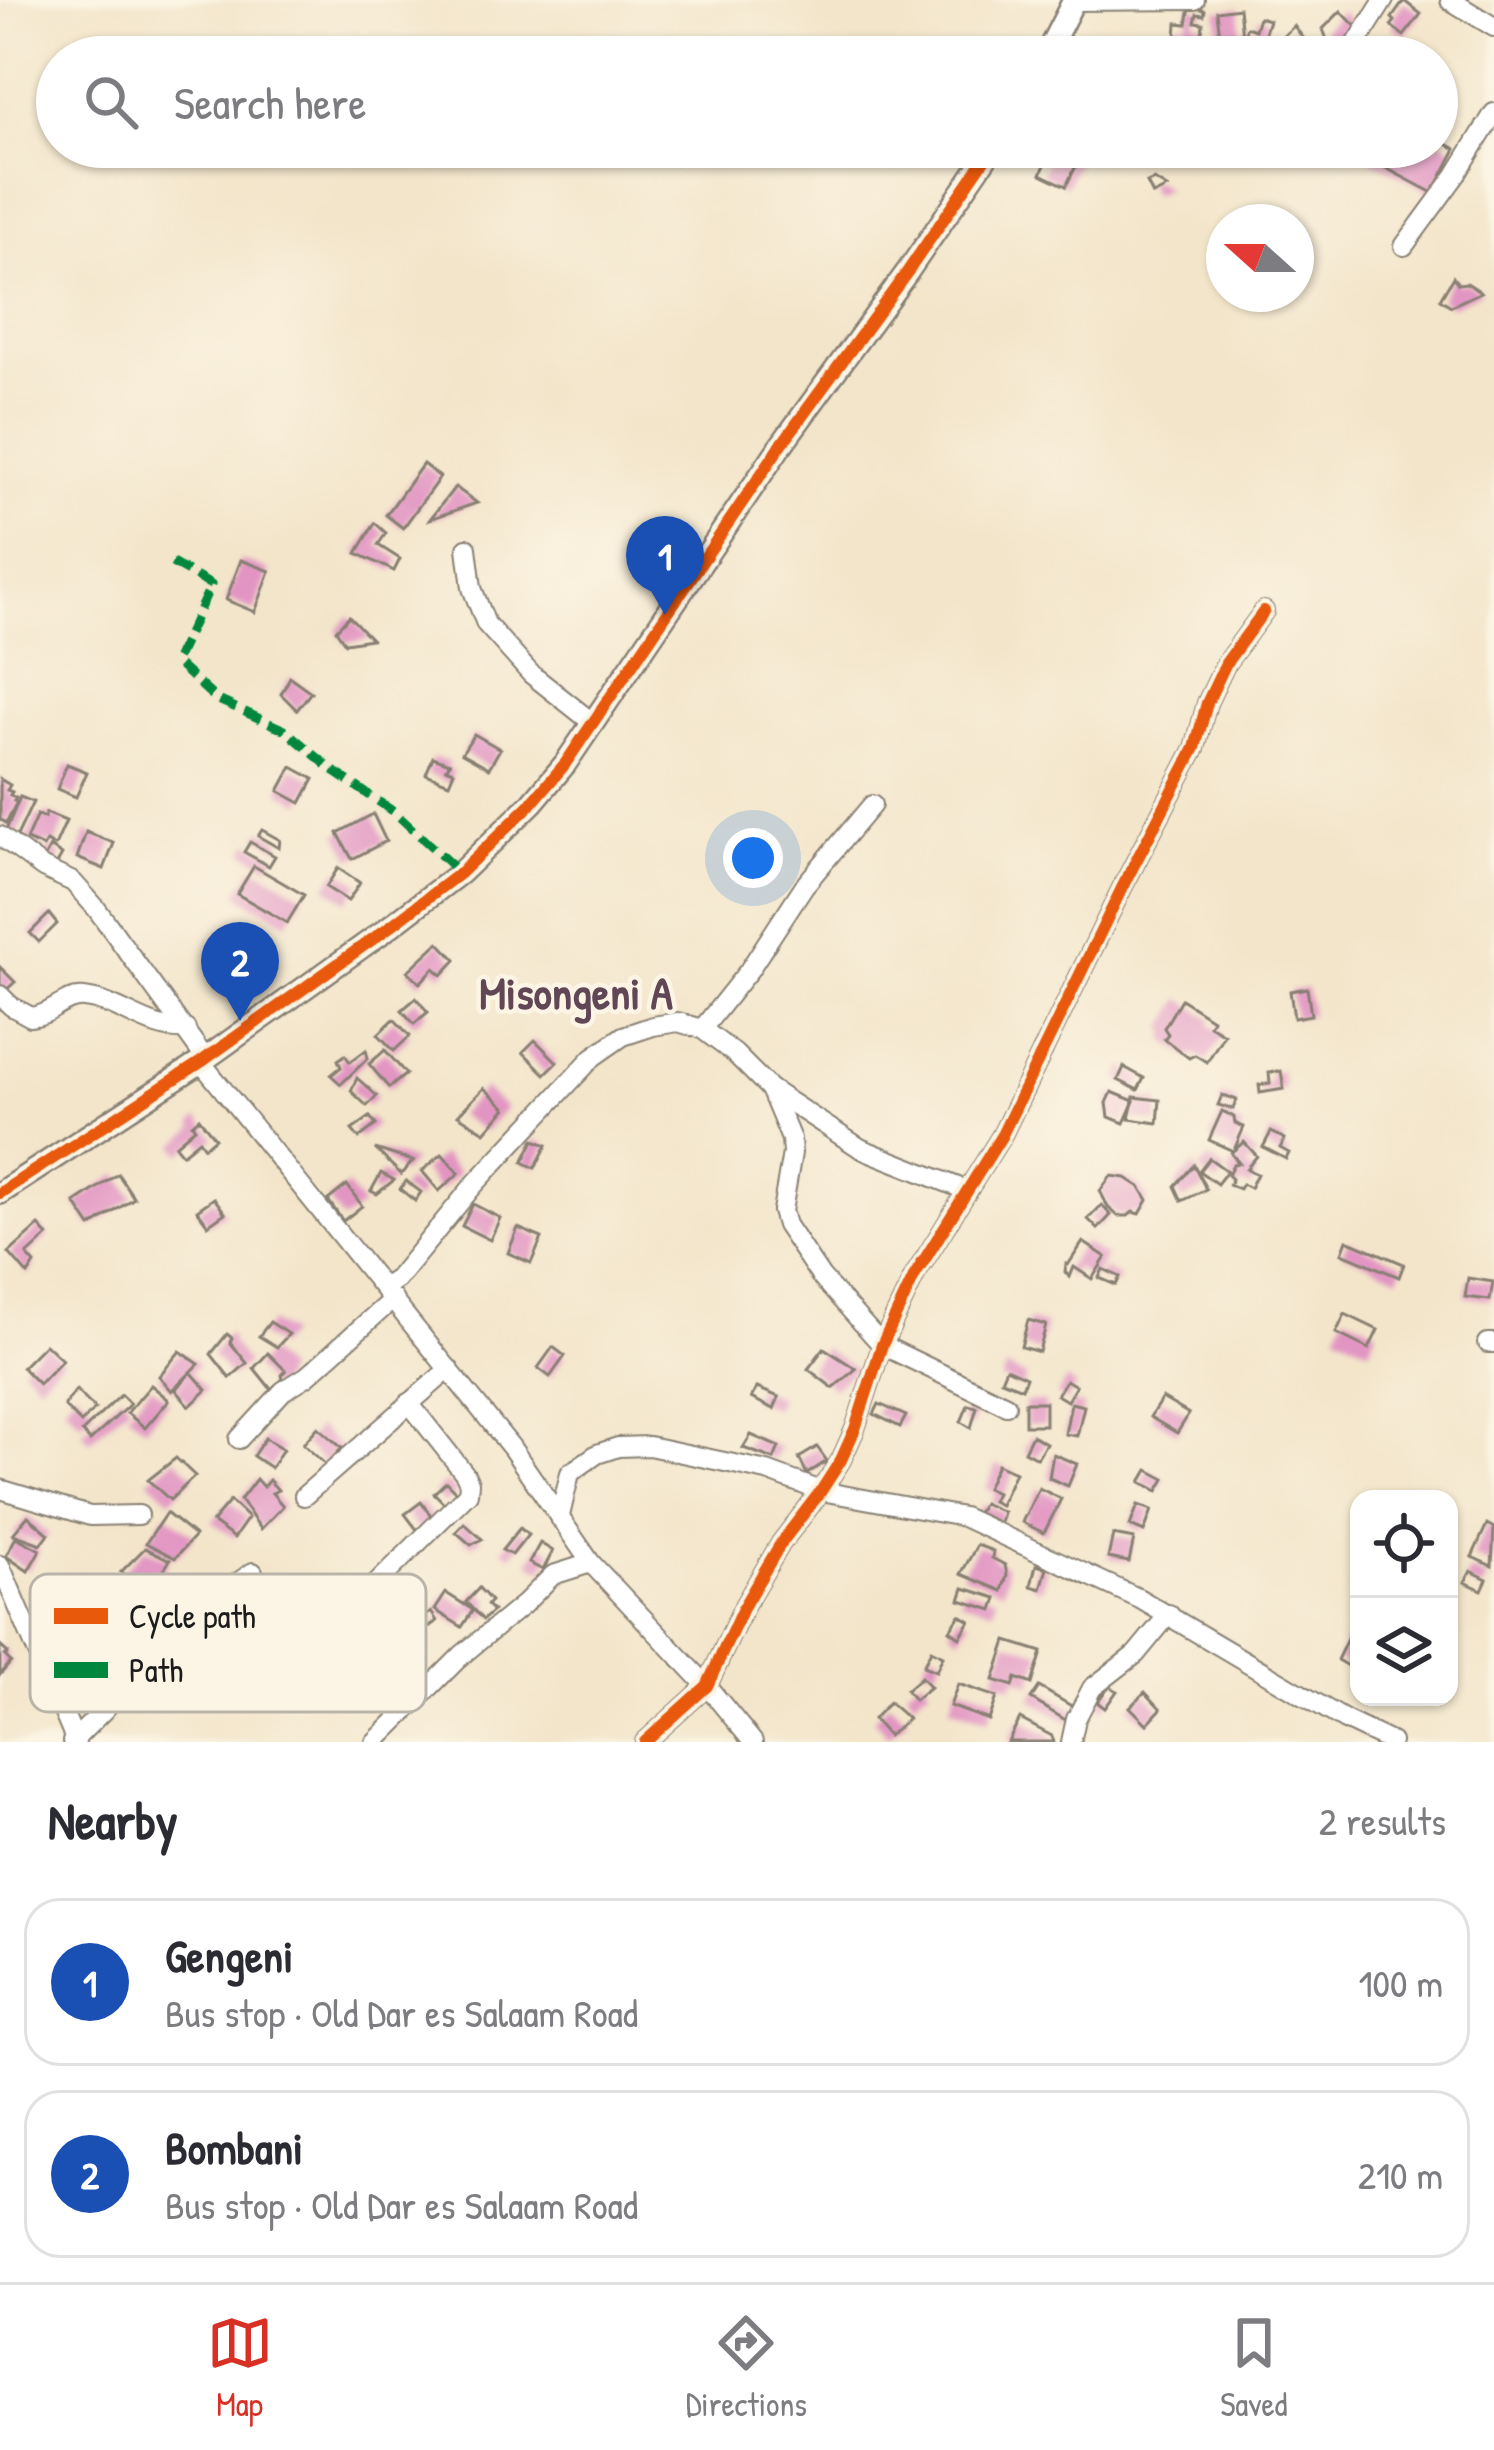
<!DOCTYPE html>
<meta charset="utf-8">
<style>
body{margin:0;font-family:"Patrick Hand",sans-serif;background:#f7f7f7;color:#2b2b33}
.controls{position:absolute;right:36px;bottom:36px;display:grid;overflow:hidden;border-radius:24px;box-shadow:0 3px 9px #0004}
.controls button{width:108px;height:108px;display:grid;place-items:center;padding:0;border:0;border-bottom:3px solid #e1e1e2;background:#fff;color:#2b2b33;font:60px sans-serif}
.compass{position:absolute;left:1206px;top:204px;width:108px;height:108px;border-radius:50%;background:#fff;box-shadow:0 3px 9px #0004;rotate:291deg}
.you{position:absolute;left:753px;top:858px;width:42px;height:42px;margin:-30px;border:9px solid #fff;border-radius:50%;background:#1a73e8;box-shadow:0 0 0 18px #1a73e833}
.badge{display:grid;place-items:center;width:78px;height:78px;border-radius:50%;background:#d93025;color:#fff;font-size:39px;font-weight:700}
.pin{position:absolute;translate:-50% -99px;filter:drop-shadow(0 3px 6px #0008)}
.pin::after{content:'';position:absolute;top:63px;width:42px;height:36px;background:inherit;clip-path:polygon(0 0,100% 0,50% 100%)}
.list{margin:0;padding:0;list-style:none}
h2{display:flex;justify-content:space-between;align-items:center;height:156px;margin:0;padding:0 48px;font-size:51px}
h2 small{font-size:39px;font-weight:400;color:#7c7c81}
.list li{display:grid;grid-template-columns:78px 1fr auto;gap:36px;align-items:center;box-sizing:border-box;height:168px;margin:0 24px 24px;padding:0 24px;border:3px solid #e1e1e2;border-radius:36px}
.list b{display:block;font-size:45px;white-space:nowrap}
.list p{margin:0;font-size:39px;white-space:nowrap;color:#7c7c81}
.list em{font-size:39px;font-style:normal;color:#7c7c81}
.icon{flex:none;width:66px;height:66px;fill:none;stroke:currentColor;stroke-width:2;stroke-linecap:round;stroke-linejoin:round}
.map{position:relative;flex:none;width:1494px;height:1742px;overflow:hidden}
.search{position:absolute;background:#fff;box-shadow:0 3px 9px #0004;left:36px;right:36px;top:36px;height:132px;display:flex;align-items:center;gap:30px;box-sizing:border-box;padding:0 42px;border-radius:66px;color:#7c7c81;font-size:45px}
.sheet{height:540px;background:#fff}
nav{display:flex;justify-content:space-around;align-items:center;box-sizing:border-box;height:168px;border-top:3px solid #e1e1e2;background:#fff;font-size:33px;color:#7c7c81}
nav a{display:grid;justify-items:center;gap:6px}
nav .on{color:#d93025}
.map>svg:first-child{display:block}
</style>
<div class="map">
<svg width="1494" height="1742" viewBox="0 0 1494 1742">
<rect width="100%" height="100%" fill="#fcf5e5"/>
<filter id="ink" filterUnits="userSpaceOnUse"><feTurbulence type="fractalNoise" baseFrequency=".00833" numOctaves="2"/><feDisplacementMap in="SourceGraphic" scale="24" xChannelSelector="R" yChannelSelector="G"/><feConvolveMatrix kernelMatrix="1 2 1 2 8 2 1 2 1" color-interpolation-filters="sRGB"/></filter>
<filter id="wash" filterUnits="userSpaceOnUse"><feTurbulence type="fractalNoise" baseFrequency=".004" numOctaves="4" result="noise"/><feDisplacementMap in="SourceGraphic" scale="48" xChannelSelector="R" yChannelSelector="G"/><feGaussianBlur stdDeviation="2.7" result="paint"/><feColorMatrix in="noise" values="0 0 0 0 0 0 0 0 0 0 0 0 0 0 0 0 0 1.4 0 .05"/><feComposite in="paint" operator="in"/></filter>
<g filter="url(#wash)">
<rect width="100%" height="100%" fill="#f3e5ca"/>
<g id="blocks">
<!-- building -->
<g fill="#e295c3">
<polygon points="1404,1 1421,14 1404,36 1391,26 1395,21 1392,18"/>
<polygon points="1190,6 1205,10 1204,15 1197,14 1195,22 1203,23 1200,55 1175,52 1177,23 1187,24"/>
<polygon points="1239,8 1242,36 1230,37 1231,44 1221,45 1217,11"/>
<polygon points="1341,11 1361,32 1337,57 1315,57 1328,49 1321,45 1326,37 1323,29"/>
<polygon points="1259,17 1269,20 1262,42 1243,36 1247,27 1255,30"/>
<polygon points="1294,26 1311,48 1300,57 1289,57 1277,42"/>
<polygon points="1437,139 1456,149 1433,193 1346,147 1437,147"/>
<polygon points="1053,147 1075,147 1072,154 1078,162 1066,186 1041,174"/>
<polygon points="1154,180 1167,188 1153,195 1147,183"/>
<polygon points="1453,277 1458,284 1467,283 1481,292 1451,306 1440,299"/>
<polygon points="423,464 440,477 403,528 386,515"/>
<polygon points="455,487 477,503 430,519"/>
<polygon points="375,523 386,533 378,545 400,559 394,571 357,553"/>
<polygon points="241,560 270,571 255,612 226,600"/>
<polygon points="349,616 371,639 345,643 336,630"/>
<polygon points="290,677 311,692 297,710 281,694"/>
<polygon points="474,734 500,749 489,768 462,753"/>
<polygon points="433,757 450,763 446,768 454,771 449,783 426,774"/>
<polygon points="67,764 87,772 76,797 57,789"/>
<polygon points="292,767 314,779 301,803 279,791"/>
<polygon points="0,779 10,785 7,790 12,792 10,795 16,798 14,801 17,802 6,823 0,819"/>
<polygon points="20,797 33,802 15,840 4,835"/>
<polygon points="46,813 66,821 55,846 46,842 43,847 26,840 37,815 44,818"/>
<polygon points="373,814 386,841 352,859 338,833"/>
<polygon points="262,830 280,840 279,848 258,836"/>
<polygon points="86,832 114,843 104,869 77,858"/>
<polygon points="250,842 275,856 269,866 244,852"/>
<polygon points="50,847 62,855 54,869 42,862"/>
<polygon points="254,866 304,895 287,923 237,894"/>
<polygon points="338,868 360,883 348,901 326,887"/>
<polygon points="49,914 57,924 39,942 30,933"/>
<polygon points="439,942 456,960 442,975 434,968 420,983 408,971"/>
<polygon points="0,967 15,982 5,991 0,986"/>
<polygon points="1307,988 1311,1015 1294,1018 1290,991"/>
<polygon points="416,998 428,1012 414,1024 402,1010"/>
<polygon points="1181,999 1212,1019 1209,1025 1224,1034 1207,1062 1195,1055 1189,1058 1164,1039 1168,1034 1164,1028"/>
<polygon points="394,1019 410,1036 394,1051 378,1034"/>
<polygon points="535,1040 557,1062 545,1074 523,1052"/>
<polygon points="366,1050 368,1058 341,1084 331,1075 341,1067 338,1060 345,1055 350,1062"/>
<polygon points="385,1050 406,1074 389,1088 369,1064"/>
<polygon points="1124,1067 1144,1078 1138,1090 1118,1080"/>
<polygon points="1281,1071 1284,1089 1260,1093 1259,1085 1270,1083 1269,1073"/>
<polygon points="357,1078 377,1096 367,1106 351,1091"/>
<polygon points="484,1088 506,1108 485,1132 458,1115"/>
<polygon points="1112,1092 1134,1101 1124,1123 1109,1117 1107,1103"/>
<polygon points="1222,1095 1237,1100 1233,1109 1218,1105"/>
<polygon points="1134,1097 1160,1100 1158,1123 1129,1119"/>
<polygon points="1222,1111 1234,1117 1235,1123 1244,1127 1234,1150 1244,1142 1257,1156 1246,1169 1257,1174 1250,1188 1242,1184 1239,1189 1229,1185 1232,1179 1228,1175 1233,1164 1239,1163 1231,1153 1233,1151 1209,1140"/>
<polygon points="370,1117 376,1125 359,1138 352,1130"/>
<polygon points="199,1118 215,1138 204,1147 199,1140 182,1154 175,1145 195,1128 192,1124"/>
<polygon points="1271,1132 1285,1139 1280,1148 1289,1153 1286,1159 1263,1147"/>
<polygon points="534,1140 547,1145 535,1168 523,1162"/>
<polygon points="375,1149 413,1161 401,1174"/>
<polygon points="442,1154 459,1173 439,1191 422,1171"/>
<polygon points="1209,1158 1227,1171 1217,1184 1199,1171"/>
<polygon points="1194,1165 1206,1189 1182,1201 1175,1186"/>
<polygon points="381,1173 394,1180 377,1194 371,1191"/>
<polygon points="118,1174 134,1198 91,1227 75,1203"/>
<polygon points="1111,1176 1126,1178 1140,1187 1148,1200 1140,1214 1133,1212 1128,1216 1118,1216 1108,1207 1100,1191"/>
<polygon points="406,1181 421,1192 415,1201 400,1189"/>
<polygon points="347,1185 362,1206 343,1221 328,1200"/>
<polygon points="214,1198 225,1213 208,1225 197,1210"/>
<polygon points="473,1204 500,1218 490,1240 462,1226"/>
<polygon points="1102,1205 1111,1215 1098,1229 1088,1219"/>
<polygon points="39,1226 48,1236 27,1255 35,1264 28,1275 9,1253"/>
<polygon points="518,1228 542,1238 531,1263 508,1253"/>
<polygon points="1347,1240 1404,1264 1399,1277 1342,1253"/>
<polygon points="1083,1242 1106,1257 1092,1279 1074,1267 1070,1277 1065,1272 1066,1264 1068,1265"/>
<polygon points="1103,1269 1120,1277 1116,1285 1099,1278"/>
<polygon points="1468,1278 1493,1282 1490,1300 1465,1297"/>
<polygon points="1345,1314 1378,1330 1369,1349 1336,1333"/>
<polygon points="1028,1320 1046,1325 1039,1352 1021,1347"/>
<polygon points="270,1322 289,1334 277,1347 259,1336"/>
<polygon points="227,1334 232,1338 230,1342 247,1363 230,1378 211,1354"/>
<polygon points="45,1344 62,1360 39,1384 22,1367"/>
<polygon points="553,1347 565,1356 550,1377 538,1368"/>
<polygon points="824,1348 856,1369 833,1388 808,1369"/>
<polygon points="180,1351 199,1364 191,1372 207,1390 190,1406 176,1390 191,1372 172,1391 159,1376"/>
<polygon points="268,1353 286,1371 282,1375 283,1379 271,1389 254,1368"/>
<polygon points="1006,1368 1026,1377 1022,1388 1001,1380"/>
<polygon points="1066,1380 1076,1386 1067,1401 1057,1395"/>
<polygon points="151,1385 169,1400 145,1428 127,1413"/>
<polygon points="757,1388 779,1397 774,1409 751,1398"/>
<polygon points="76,1390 95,1409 81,1423 64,1406"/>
<polygon points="121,1395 130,1404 90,1441 82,1432"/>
<polygon points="1162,1398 1189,1414 1177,1433 1150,1417"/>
<rect x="1025" y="1402" width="20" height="23"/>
<polygon points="1071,1403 1084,1406 1077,1436 1065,1434"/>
<polygon points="879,1404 906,1416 900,1427 874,1414"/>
<polygon points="968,1405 977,1407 971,1428 961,1422"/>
<polygon points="318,1427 342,1448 326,1465 303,1444"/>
<polygon points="751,1435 779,1447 774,1459 743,1448"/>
<polygon points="1032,1435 1046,1443 1037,1458 1024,1451"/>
<polygon points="265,1438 283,1449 271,1468 253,1456"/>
<polygon points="817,1447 827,1461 807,1474 799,1458"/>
<polygon points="1053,1454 1077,1464 1068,1486 1049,1478"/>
<polygon points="176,1458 195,1476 170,1500 148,1480"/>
<polygon points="997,1464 1015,1472 1000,1505 992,1501 996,1493 986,1488"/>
<polygon points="1148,1470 1165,1479 1158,1491 1141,1482"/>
<polygon points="256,1479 263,1487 269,1480 278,1490 272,1493 283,1506 261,1529 240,1500"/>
<polygon points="446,1482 457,1493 445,1504 434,1493"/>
<polygon points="1039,1488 1061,1499 1044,1533 1022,1522"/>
<polygon points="230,1501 248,1518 234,1538 212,1522"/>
<polygon points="421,1502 434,1520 418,1531 405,1514"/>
<polygon points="983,1503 1003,1512 1000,1523 977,1513"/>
<polygon points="1138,1505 1152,1510 1144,1532 1130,1526"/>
<polygon points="166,1513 195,1536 175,1558 146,1543"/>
<polygon points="28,1516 49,1534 41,1544 13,1534"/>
<polygon points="464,1523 482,1539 471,1545 456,1532"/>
<polygon points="1487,1524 1494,1528 1492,1566 1472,1557"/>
<polygon points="520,1528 528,1535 512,1555 502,1550"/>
<polygon points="1113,1535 1134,1539 1129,1562 1108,1558"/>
<polygon points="16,1537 40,1550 28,1571 6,1556"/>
<polygon points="540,1543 553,1551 543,1570 529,1563"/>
<polygon points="977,1545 993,1551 992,1558 1005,1565 1007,1575 1002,1591 961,1574"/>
<polygon points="145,1548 170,1560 152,1589 121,1572"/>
<polygon points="1036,1565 1047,1568 1041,1589 1031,1586"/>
<polygon points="1471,1571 1487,1579 1482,1590 1465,1582"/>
<polygon points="479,1588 491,1601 487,1605 493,1611 483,1620 466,1602"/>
<polygon points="964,1588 997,1598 993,1610 960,1600"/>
<polygon points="446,1593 473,1610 462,1627 435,1610"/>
<polygon points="431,1612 437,1621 424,1631 417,1622"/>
<polygon points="960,1615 970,1621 960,1637 950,1630"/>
<polygon points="1349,1635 1359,1642 1359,1662 1351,1668 1337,1660"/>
<polygon points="1007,1641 1042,1652 1032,1684 1016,1678 1013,1686 994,1680"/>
<polygon points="0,1646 8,1653 5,1656 11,1662 0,1675"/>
<polygon points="931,1650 943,1656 936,1671 923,1666"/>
<polygon points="921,1677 930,1687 914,1700 906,1690"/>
<polygon points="958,1684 997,1697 989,1720 950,1706"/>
<polygon points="1109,1686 1117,1691 1105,1708 1097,1702"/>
<polygon points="1039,1687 1080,1711 1072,1724 1031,1699"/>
<polygon points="1145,1692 1161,1709 1147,1724 1130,1707"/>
<polygon points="889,1702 908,1719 888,1736 873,1719"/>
<polygon points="1020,1719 1052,1736 1054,1742 1008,1742"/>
</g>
</g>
</g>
<g filter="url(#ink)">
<use href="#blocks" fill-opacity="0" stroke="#888073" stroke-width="3"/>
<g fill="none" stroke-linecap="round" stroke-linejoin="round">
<defs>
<g id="minor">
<polyline points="1450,0 1494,27"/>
<polyline points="1074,1 1195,0"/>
<polyline points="1348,57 1384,0"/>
<polyline points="1404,246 1456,175 1494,113"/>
<polyline points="467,548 472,588 486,624 531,674 593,723"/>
<polyline points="0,836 43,868 73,882 96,908 205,1058"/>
<path d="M 0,995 L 11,1006 L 31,1017 C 53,1015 63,996 84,998 C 121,1002 148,1032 186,1029"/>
<polyline points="702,1029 749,970 804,886 872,805"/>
<polyline points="201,1062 511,1447 591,1563 707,1686 753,1742"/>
<polyline points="770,1089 791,1139 792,1153 782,1211 786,1225 821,1277 882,1345 1006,1405"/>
<polyline points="385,1287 397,1279 473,1186 593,1057 623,1036 653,1026 678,1022 702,1029 735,1054 770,1089 860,1148 968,1191"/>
<polyline points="1488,1343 1494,1343"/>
<polyline points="239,1439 283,1391 307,1376 393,1299"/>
<polyline points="0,1489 90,1516 139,1515"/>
<polyline points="304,1496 449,1369"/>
<polyline points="560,1516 570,1473 597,1454 618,1447 649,1446 767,1471 821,1491 963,1517 1140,1599 1345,1720 1391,1742"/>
<polyline points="0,1565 76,1742"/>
<polyline points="358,1602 468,1493 469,1483 465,1474 409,1403"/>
<polyline points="72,1742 104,1710 173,1627 253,1572"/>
<polyline points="375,1742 462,1655 524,1604 553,1575 591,1563"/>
<polyline points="645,1742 707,1686 745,1604 781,1543 821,1491 841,1460 855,1429 882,1345 915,1275 1002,1135 1122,888 1195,748 1207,703 1226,663 1264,611"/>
<polyline points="1071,1742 1076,1719 1092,1688 1136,1654 1169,1614"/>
</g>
<g id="tertiary">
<polyline points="1045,57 1074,0"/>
<polyline points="0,1193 201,1062 384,931 460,873 532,803 565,764 779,448 908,271 993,147"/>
</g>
</defs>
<!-- minor casing -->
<use href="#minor" stroke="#888073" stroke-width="22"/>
<!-- tertiary casing -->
<use href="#tertiary" stroke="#888073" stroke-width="26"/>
<!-- minor -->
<use href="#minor" stroke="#fff" stroke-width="18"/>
<!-- tertiary -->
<use href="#tertiary" stroke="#fff" stroke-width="21"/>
<!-- quiet -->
<polyline stroke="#00873e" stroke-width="9" stroke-dasharray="18 9" stroke-linecap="butt" points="172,563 211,585 175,662 216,699 285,730 335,772 394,812 460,873"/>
<defs>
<g id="cycleway">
<polyline points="0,1193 201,1062 384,931 460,873 532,803 565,764 779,448 908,271 993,147"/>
<polyline points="645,1742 707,1686 745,1604 781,1543 821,1491 841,1460 855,1429 882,1345 915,1275 1002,1135 1122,888 1195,748 1207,703 1226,663 1264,611"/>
</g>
</defs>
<!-- cycleway casing -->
<use href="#cycleway" stroke="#fcf5e5" stroke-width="20"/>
<!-- cycleway -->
<use href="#cycleway" stroke="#e8590c" stroke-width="12"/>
</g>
</g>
<g text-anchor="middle" stroke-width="9" stroke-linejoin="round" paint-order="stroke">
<!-- quarter labels -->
<g font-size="45" font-weight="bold" fill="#614656" stroke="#fcf5e5">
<text x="576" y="1009">Misongeni A</text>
</g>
</g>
<!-- legend -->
<rect x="30" y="1574" width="396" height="138" rx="18" fill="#fcf5e5" stroke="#b9b4a9" stroke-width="3"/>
<rect x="54" y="1608" width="54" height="16" fill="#e8590c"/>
<rect x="54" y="1662" width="54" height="16" fill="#00873e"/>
<g font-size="33" fill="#1c1c1c">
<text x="129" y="1628">Cycle path</text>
<text x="129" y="1682">Path</text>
</g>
</svg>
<div class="controls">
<button><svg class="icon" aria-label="locate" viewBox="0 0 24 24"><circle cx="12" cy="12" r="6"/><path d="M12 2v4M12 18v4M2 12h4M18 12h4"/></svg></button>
<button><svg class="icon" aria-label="layers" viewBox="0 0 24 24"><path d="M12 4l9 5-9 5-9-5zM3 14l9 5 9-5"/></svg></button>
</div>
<svg class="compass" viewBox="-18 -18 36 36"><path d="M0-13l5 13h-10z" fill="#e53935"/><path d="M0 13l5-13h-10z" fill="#7c7c81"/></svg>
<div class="you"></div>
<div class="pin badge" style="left:665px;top:615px;background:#1a4fb4">1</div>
<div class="pin badge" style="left:240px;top:1021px;background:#1a4fb4">2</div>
<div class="search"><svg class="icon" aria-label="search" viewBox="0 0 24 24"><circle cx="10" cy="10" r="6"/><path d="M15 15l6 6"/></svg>Search here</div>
</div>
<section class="sheet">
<h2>Nearby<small>2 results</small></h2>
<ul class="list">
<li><span class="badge" style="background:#1a4fb4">1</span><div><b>Gengeni</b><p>Bus stop · Old Dar es Salaam Road</p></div><em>100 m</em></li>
<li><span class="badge" style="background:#1a4fb4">2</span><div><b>Bombani</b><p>Bus stop · Old Dar es Salaam Road</p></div><em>210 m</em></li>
</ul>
</section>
<nav>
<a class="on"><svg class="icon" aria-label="map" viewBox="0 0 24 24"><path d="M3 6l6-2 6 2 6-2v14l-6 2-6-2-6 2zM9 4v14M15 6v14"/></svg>Map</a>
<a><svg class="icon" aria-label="directions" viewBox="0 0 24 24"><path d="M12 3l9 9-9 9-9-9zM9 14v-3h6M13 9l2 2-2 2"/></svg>Directions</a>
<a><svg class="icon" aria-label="saved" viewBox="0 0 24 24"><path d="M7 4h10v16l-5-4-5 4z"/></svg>Saved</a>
</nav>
